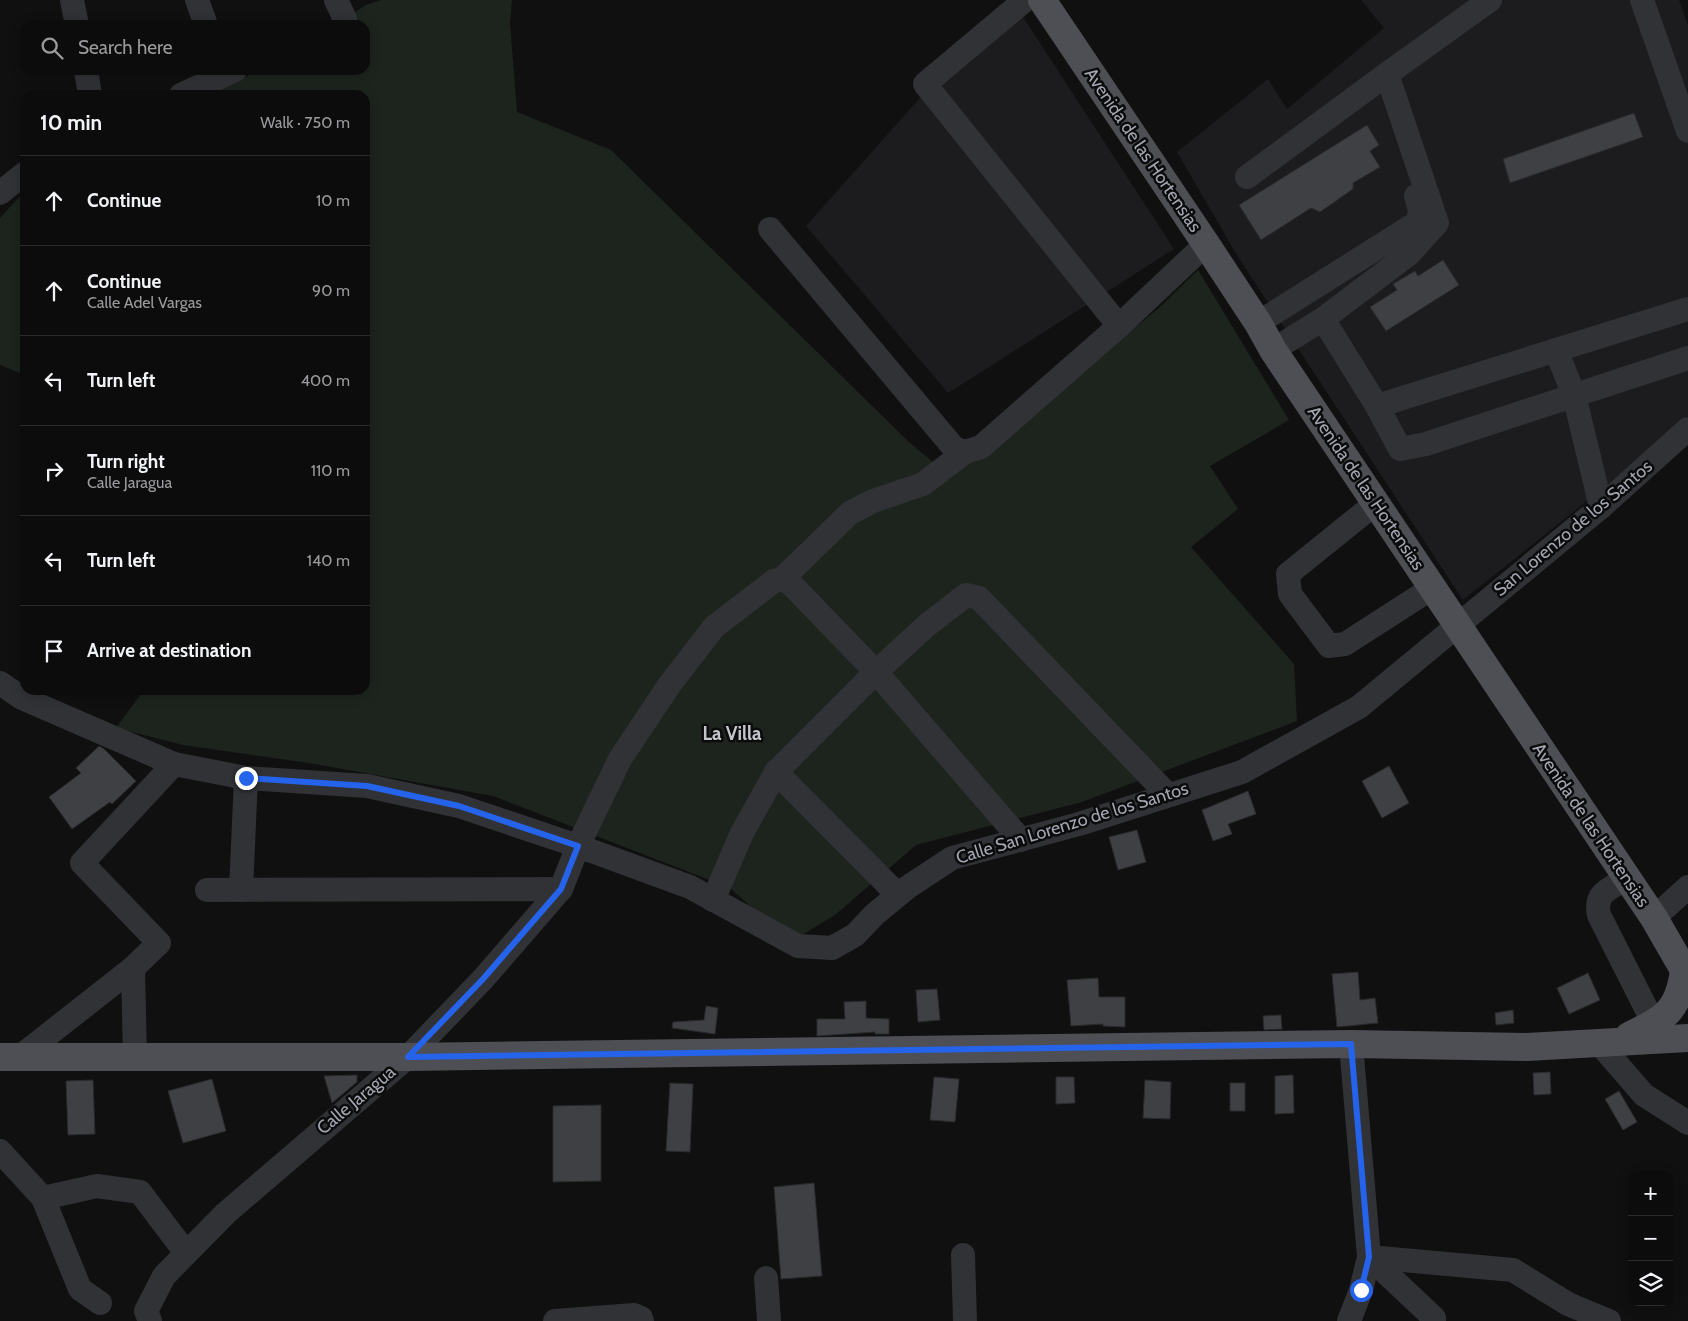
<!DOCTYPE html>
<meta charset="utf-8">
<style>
body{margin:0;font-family:Cabin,sans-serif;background:#151516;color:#f1f3f6}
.controls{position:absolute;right:15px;bottom:15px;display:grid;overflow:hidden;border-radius:10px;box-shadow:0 2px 12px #0003}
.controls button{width:45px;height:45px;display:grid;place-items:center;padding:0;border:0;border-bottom:1px solid #2c2c2e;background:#0c0c0d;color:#f1f3f6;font:25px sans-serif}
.stop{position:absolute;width:15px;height:15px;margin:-11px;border:4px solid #2563eb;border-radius:50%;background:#fff}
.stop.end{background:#2563eb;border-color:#fff;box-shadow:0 1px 5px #0008}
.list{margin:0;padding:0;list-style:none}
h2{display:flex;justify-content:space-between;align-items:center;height:65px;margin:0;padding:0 20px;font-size:21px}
h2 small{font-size:16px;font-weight:400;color:#9a9b9d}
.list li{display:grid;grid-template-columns:32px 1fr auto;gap:15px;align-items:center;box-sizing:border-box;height:90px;padding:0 20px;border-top:1px solid #2c2c2e}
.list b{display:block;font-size:19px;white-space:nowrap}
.list p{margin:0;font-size:16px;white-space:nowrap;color:#9a9b9d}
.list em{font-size:16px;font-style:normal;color:#9a9b9d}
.icon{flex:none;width:28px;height:28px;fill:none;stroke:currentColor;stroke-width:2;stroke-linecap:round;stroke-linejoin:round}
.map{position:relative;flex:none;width:1688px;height:1321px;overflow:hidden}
.search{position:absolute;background:#0c0c0d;box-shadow:0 2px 12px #0003;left:20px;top:20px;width:350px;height:55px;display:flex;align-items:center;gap:12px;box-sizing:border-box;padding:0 18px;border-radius:15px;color:#9a9b9d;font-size:19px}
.panel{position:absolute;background:#0c0c0d;box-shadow:0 2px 12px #0003;left:20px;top:90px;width:350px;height:605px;border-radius:15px}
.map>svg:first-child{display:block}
</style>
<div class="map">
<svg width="1688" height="1321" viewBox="0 0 1688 1321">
<rect width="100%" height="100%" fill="#101011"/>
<!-- built -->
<g fill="#1c1c1e">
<polygon points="1007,0 1012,0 1174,249 948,393 806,226"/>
<polygon points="1361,0 1679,0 1688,25 1688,416 1607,485 1463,600 1238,257 1177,152 1268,79 1287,109 1384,28"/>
</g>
<!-- green -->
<g fill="#1d241e">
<polygon points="381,0 512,0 510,23 517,112 611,150 910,443 950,476 1159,308 1198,270 1289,420 1210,466 1238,509 1191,547 1294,664 1297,721 1082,802 916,845 835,915 790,942 730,888 493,796 309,763 183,745 116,728 144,690 365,690 365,95 204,95 261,70 365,70 365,25 335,25 366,5"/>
<polygon points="25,191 25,375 0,365 0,218"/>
</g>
<!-- building -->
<g fill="#3f4044" stroke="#2a2a2d">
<polygon points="1634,113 1643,137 1510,183 1503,159"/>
<polygon points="1367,125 1379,145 1370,151 1380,167 1353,183 1353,189 1320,212 1311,208 1261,240 1239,205"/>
<polygon points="1443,260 1459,285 1386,331 1370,307 1397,290 1393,284 1415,271 1418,276"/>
<polygon points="99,746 104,749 136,781 112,804 110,802 72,829 49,797 81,773 76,768"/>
<polygon points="1389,766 1409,803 1382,818 1362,781"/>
<polygon points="1248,791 1256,814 1228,824 1232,834 1213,841 1202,810"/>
<polygon points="1137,830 1146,862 1118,870 1109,837"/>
<polygon points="1358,972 1360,1000 1375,998 1378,1023 1337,1027 1332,974"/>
<polygon points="1588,973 1600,1000 1569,1014 1557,988"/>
<polygon points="1098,978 1099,997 1125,997 1125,1027 1103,1026 1103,1024 1071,1026 1067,980"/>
<polygon points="937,989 940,1020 918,1022 916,990"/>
<polygon points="866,1001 866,1018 889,1019 889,1034 875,1034 875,1032 817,1036 817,1019 845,1019 844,1002"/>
<polygon points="706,1006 718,1008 715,1034 672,1028 673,1022 704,1020"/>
<polygon points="1513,1010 1514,1023 1496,1025 1495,1013"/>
<polygon points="1281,1015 1282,1029 1264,1030 1263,1016"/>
<polygon points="1550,1072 1551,1094 1534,1095 1533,1073"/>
<polygon points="357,1075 357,1082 332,1103 324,1076"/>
<polygon points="1293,1075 1294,1113 1275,1114 1275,1076"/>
<polygon points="934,1077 959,1079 955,1122 930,1120"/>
<polygon points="1056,1077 1074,1077 1075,1103 1056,1104"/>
<polygon points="212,1079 226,1131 183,1143 168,1091"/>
<polygon points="93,1080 95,1134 68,1135 66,1081"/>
<polygon points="1145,1080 1171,1082 1170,1119 1143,1118"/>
<polygon points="670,1083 693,1084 690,1152 666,1151"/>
<rect x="1230" y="1083" width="15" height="28"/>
<polygon points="1619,1091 1637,1122 1623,1130 1605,1099"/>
<polygon points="601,1105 601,1181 553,1182 553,1106"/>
<polygon points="814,1183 822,1276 781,1279 774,1187"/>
</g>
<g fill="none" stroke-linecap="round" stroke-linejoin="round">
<!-- minor -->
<g stroke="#313236" stroke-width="24">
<polyline points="72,0 77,25"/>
<polyline points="197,0 206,25"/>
<polyline points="336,0 345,19 342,25"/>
<polyline points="1025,0 925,84 1119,326"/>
<polyline points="1642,0 1688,131"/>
<polyline points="86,70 90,95"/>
<polyline points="181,95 235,70"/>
<polyline points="1247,177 1387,74"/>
<polyline points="0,193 25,173"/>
<polyline points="770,229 954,448 965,452"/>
<polyline points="1323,319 1377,406 1688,309"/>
<polyline points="1258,323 1418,222 1420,210 1416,196"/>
<polyline points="1273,350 1323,319 1409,254 1437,223 1387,74 1490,0"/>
<polyline points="1556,350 1574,395 1601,507"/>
<polyline points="1377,406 1400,449 1426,444 1688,358"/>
<polyline points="1376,503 1288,574 1290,594 1329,646 1345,644 1432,588"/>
<polyline points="782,579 850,513 873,501 923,484 965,452 981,447 1119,326 1206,244"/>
<polyline points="0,683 22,698 174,764 246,778 367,786 459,806 578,846 690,887 798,946 832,948 855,935 875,914 908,887 952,858 1079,824 1242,772 1359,707 1601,507 1688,429"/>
<polyline points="776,772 898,895"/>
<path d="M 1627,878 C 1610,889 1594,892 1599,915 L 1654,1024"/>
<polyline points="207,890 561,889"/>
<polyline points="241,890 246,778"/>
<polyline points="713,900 742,833 776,772 876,672 926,626 966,595 979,598 1168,795"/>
<polyline points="1654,918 1688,887"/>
<polyline points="133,968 135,1056"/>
<polyline points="1598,1042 1644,1095 1688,1123"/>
<polyline points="1351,1044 1369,1257 1434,1318 1434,1321"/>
<polyline points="21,1056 133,968 159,943 82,863 174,764"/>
<polyline points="0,1151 43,1198 80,1289 100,1303"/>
<polyline points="43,1198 97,1186 140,1192 186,1253"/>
<polyline points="963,1255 965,1321"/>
<polyline points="766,1278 769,1321"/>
<polyline points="150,1321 146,1311 164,1276 226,1213 408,1057 483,979 561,889 578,846 620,759 670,684 714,627 774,581 782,579 790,583 876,672 1021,840"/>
<polyline points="555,1321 634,1315 641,1318 642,1321"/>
<polyline points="1349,1321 1361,1290 1369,1257 1513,1270 1568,1304 1609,1321"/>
</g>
<!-- major -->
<g stroke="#4e4f55" stroke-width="28">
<polyline points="1042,0 1206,244 1258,323 1273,350 1654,918 1688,977"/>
<path d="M 1629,1036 C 1664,1018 1678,1013 1684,971"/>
<polyline points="0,1057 408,1057 1351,1044 1527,1047 1688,1038"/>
</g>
</g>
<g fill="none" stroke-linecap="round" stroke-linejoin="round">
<!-- route -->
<polyline stroke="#2563eb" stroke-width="6" points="246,778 367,786 459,806 578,846 561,889 483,979 408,1057 1351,1044 1369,1257 1361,1290"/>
</g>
<g text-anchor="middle" stroke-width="5" stroke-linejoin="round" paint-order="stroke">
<!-- street labels -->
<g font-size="18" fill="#a2a6b1" stroke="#0b0b0c">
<text transform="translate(1143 150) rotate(56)" y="6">Avenida de las Hortensias</text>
<text transform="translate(1366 488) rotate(56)" y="6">Avenida de las Hortensias</text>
<text transform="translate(1573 528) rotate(-40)" y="6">San Lorenzo de los Santos</text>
<text transform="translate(1072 823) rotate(-17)" y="6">Calle San Lorenzo de los Santos</text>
<text transform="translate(1591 825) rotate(56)" y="6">Avenida de las Hortensias</text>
<text transform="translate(356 1100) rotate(-40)" y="6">Calle Jaragua</text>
</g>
<!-- neighbourhood labels -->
<g font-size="19" font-weight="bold" fill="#c3c5cd" stroke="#0b0b0c">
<text x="732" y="740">La Villa</text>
</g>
</g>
</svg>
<div class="controls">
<button>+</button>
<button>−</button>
<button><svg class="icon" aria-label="layers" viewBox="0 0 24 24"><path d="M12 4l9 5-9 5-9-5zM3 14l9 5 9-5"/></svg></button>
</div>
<div class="stop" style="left:1361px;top:1290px"></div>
<div class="stop end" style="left:246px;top:778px"></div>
<div class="search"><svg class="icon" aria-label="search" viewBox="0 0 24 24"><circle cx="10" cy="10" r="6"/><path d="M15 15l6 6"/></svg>Search here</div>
<section class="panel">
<h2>10 min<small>Walk · 750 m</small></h2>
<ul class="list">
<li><svg class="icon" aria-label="ahead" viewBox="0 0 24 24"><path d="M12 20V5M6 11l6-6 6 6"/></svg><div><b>Continue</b></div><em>10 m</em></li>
<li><svg class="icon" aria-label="ahead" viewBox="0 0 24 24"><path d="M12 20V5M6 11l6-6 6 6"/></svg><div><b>Continue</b><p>Calle Adel Vargas</p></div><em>90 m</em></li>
<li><svg class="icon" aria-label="left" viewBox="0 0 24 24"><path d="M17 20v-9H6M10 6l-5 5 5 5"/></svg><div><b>Turn left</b></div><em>400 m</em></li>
<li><svg class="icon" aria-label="right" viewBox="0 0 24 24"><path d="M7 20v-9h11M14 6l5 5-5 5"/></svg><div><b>Turn right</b><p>Calle Jaragua</p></div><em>110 m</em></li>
<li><svg class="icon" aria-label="left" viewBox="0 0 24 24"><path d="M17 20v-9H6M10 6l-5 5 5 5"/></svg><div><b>Turn left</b></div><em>140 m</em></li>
<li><svg class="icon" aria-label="arrive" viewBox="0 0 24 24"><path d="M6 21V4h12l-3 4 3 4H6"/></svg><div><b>Arrive at destination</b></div></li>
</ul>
</section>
</div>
